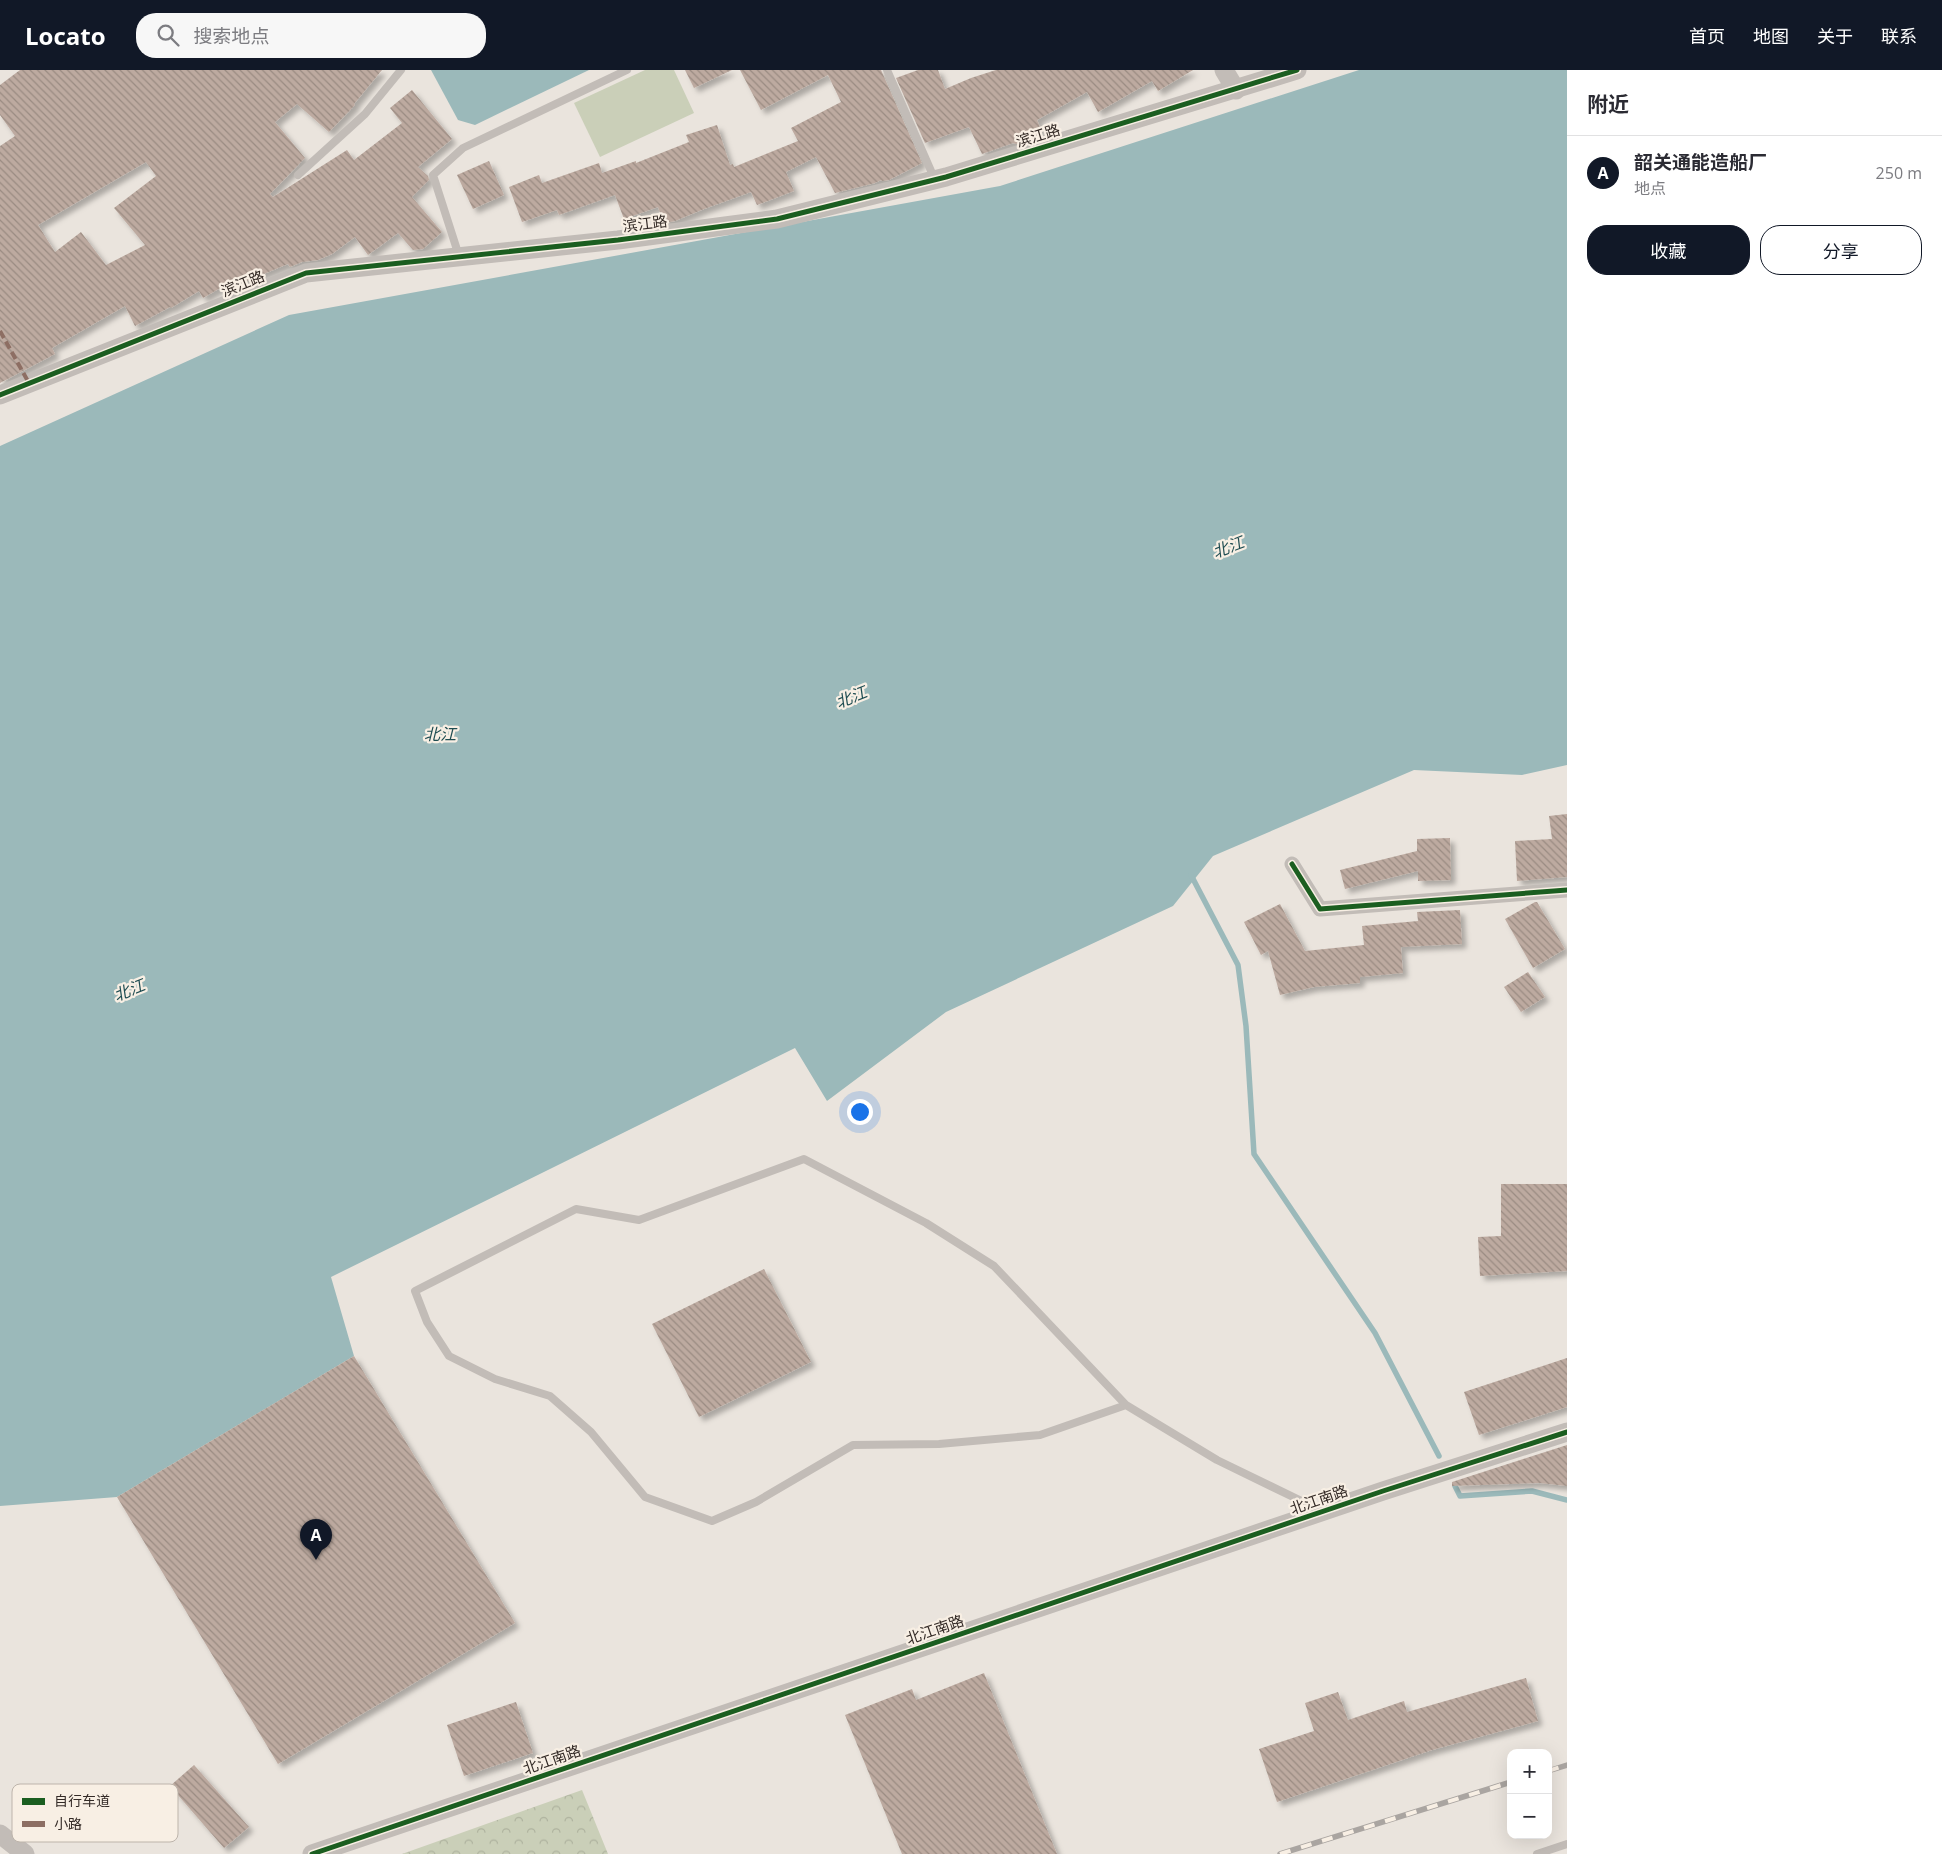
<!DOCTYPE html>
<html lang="zh">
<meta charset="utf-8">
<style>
body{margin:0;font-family:"Open Sans","Noto Sans SC",sans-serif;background:#f7f7f7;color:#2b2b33}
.controls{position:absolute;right:15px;bottom:15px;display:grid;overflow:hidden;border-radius:10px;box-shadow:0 5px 20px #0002}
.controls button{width:45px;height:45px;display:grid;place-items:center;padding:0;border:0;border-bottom:1px solid #e1e1e2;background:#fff;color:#2b2b33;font:25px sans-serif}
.you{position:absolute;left:859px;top:1041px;width:18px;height:18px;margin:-12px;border:4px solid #fff;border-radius:50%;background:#1a73e8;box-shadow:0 0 0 8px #1a73e833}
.badge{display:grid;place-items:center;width:32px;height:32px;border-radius:50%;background:#111827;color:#fff;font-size:16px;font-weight:700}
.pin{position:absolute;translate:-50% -41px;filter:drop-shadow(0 1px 2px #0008)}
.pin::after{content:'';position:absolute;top:26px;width:18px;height:15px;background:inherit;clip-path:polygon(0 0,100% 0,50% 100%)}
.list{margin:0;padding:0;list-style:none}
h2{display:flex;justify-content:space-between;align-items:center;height:65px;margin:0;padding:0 20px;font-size:21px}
h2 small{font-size:16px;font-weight:400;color:#7c7c81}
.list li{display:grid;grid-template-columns:32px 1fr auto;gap:15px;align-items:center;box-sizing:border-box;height:75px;padding:0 20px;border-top:1px solid #e1e1e2}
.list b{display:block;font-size:19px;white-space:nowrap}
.list p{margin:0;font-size:16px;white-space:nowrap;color:#7c7c81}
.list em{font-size:16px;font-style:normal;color:#7c7c81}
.actions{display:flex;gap:10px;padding:15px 20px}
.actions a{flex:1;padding:11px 0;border:1px solid #111827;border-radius:20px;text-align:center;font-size:18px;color:#111827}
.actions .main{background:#111827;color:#fff}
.icon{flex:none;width:28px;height:28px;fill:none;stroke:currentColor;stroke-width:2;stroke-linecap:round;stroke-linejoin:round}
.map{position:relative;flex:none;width:1567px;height:1784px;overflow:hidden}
header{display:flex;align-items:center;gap:30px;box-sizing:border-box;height:70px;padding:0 25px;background:#111827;color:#fff}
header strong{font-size:24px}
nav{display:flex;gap:28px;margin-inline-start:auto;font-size:18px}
.search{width:350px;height:45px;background:#f7f7f7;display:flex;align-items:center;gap:12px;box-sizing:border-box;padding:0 18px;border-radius:20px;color:#7c7c81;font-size:19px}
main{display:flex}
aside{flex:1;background:#fff}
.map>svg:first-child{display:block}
</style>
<header>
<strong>Locato</strong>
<div class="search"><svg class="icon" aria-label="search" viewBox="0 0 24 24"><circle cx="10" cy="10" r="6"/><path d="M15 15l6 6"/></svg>搜索地点</div>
<nav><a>首页</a><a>地图</a><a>关于</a><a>联系</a></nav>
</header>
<main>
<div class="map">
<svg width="1567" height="1784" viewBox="0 0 1567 1784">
<defs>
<pattern id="forest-crowns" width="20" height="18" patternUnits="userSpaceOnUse" patternTransform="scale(1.25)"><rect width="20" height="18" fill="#cacfb8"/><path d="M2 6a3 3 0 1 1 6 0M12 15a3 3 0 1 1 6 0" fill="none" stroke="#aeb29e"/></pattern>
<pattern id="building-back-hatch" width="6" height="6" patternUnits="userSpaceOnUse" patternTransform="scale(1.25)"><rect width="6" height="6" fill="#bdaaa0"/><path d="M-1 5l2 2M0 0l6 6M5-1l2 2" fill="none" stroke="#9a8b82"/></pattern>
<filter id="shadow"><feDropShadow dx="4.5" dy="4.5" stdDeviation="2.5" flood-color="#0004"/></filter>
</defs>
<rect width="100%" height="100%" fill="#eae4dd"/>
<!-- forest -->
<polygon fill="url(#forest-crowns)" points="582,1720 608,1784 402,1784"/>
<!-- garden -->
<polygon fill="#cacfb8" points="645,0 674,0 694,43 600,87 574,33"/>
<!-- water -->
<g fill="#9bb9ba">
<polygon points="431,0 589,0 475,55 458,50"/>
<polygon points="1359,0 1567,0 1567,695 1522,705 1414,700 1213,786 1173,836 946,942 827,1031 795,978 331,1207 354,1286 117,1427 0,1436 0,376 289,245 1000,116"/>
</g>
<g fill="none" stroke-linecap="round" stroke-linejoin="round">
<!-- stream -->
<g stroke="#9bb9ba" stroke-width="5.5">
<polyline points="1191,805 1238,895 1246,956 1254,1084 1375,1263 1439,1386"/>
<polyline points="1455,1416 1460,1426 1532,1421 1567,1430"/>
</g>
</g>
<!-- building -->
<g fill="url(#building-back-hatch)" fill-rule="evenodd" filter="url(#shadow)">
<path d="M 20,0 L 382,0 L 354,34 L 355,35 L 329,62 L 297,34 L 275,52 L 305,88 L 270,124 L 273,127 L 347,80 L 354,90 L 402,53 L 390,38 L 412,20 L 452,69 L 418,97 L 428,106 L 429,110 L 412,127 L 442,162 L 423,179 L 413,180 L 398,163 L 368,185 L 355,167 L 332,184 L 318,190 L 302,192 L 290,197 L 288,194 L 244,212 L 241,206 L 203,228 L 199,221 L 171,238 L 170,237 L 135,256 L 125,236 L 52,278 L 55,284 L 0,313 L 0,76 L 15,66 L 0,45 L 0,15 ZM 146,92 L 156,106 L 114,138 L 145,175 L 106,195 L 81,162 L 55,182 L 38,155 Z"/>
<polygon points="685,0 732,0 694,18"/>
<polygon points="740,0 881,0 922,93 889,110 882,111 881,110 875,113 835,123 816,87 786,102 794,121 757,135 751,122 704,139 675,151 664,153 658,137 624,149 615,125 559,145 557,140 522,152 509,117 539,105 542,113 599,93 602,103 636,91 636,93 689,72 686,65 717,55 730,95 733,94 734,97 798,71 791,58 841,32 828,5 761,40"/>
<polygon points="918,0 938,0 945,19 971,8 996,0 1193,0 1158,21 1152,11 1098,42 1087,22 1037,50 1042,62 1016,74 1013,73 982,84 969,57 925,73 896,8"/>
<polygon points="489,91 504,125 473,139 457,105"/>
<polygon points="1567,744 1567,807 1517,811 1515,771 1552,769 1549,746"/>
<polygon points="1450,768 1451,810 1418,811 1418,801 1345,819 1340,800 1417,781 1417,769"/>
<polygon points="1535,832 1537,832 1565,879 1533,898 1505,849"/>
<polygon points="1280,834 1305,881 1364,875 1362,856 1418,851 1417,842 1460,840 1462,874 1401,877 1403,903 1360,907 1360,913 1314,917 1280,925 1268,881 1261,885 1244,852"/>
<polygon points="1528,902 1545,927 1521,942 1504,917"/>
<polygon points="1501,1114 1567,1114 1567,1201 1480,1206 1478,1167 1501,1166"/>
<polygon points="764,1199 811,1292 699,1347 652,1254"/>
<polygon points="354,1286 515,1553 278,1694 117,1427"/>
<polygon points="1567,1288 1567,1337 1479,1365 1464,1322"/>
<polygon points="1567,1375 1567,1416 1540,1413 1452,1416 1452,1412"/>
<polygon points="984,1603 1057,1784 902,1784 845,1645 912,1619 916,1630"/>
<polygon points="1526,1608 1538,1651 1432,1680 1277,1732 1259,1679 1314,1661 1305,1633 1338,1622 1348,1650 1404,1631 1407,1642"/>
<polygon points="516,1632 533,1683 464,1706 447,1655"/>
<polygon points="194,1695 249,1757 224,1778 170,1716"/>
</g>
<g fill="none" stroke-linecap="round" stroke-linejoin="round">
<!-- service -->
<g stroke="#c2bcb7" stroke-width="8">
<polyline points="887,0 935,110"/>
<polyline points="298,105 365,44 401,0"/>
<polyline points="459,186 433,105 463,78 627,0"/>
<polyline points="1126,1335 1040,1365 939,1374 853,1375 756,1432 712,1451 645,1427 591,1362 550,1326 495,1309 449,1286 427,1252 415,1221 576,1139 639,1150 804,1089 926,1153 994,1196 1126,1335 1217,1390 1320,1440"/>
<polyline points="1537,1784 1567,1774"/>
</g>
<!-- minor -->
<polyline stroke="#c2bcb7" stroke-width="15" points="1292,794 1320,839 1567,820"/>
<!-- tertiary -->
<g stroke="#c2bcb7" stroke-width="19">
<polyline points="1224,0 1236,20"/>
<polyline points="0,325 306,203 618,170 777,149 946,107 1297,0"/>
<polyline points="0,1764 25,1784"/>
<polyline points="312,1784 1383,1421 1567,1362"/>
</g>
<defs>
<g id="rail">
<polyline points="1548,1701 1567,1695"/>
<polyline points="1280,1784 1511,1712"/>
</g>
</defs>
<!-- rail casing -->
<use href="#rail" stroke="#aaa5a1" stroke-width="5.5"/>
<!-- rail -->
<use href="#rail" stroke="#f8efe4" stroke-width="4" stroke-dasharray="11" stroke-linecap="butt"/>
<!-- quiet -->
<polyline stroke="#8d6e63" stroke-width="4" stroke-dasharray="8 4" stroke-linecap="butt" points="0,261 29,313"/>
<defs>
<g id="cycleway">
<polyline points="0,325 306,203 618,170 777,149 946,107 1297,0"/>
<polyline points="1292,794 1320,839 1567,820"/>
<polyline points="312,1784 1383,1421 1567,1362"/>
</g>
</defs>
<!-- cycleway casing -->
<use href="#cycleway" stroke="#f8efe4" stroke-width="8"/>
<!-- cycleway -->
<use href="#cycleway" stroke="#1b5e20" stroke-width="5"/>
</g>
<g text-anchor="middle" stroke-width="4.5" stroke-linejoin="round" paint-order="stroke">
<!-- street labels -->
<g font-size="15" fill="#332a26" stroke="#f8efe4">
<text transform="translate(1038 66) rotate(-17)" y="5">滨江路</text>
<text transform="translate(645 154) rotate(-7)" y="5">滨江路</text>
<text transform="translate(243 214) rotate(-22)" y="5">滨江路</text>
<text transform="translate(1319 1430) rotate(-19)" y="5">北江南路</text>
<text transform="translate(935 1560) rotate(-19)" y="5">北江南路</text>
<text transform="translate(552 1690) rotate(-19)" y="5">北江南路</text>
</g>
<!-- water labels -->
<g font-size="16" font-style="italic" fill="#1e4c51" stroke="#f8efe4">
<text transform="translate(1228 477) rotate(-21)" y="6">北江</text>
<text transform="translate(851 627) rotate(-22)" y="6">北江</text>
<text x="440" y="670">北江</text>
<text transform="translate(129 920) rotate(-22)" y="6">北江</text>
</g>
</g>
<!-- legend -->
<rect x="12" y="1714" width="166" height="58" rx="8" fill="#f8efe4" stroke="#bdb4ab" stroke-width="1"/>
<rect x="22" y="1728" width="23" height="7" fill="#1b5e20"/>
<rect x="22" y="1751" width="23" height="6" fill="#8d6e63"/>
<g font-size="14" fill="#332a26">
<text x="54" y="1736">自行车道</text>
<text x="54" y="1759">小路</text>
</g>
</svg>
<div class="controls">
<button>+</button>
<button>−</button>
</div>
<div class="you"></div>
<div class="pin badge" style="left:316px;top:1490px">A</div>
</div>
<aside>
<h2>附近<small></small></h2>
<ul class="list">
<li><span class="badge">A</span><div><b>韶关通能造船厂</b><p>地点</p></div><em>250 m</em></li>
</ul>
<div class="actions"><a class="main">收藏</a><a>分享</a></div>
</aside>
</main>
